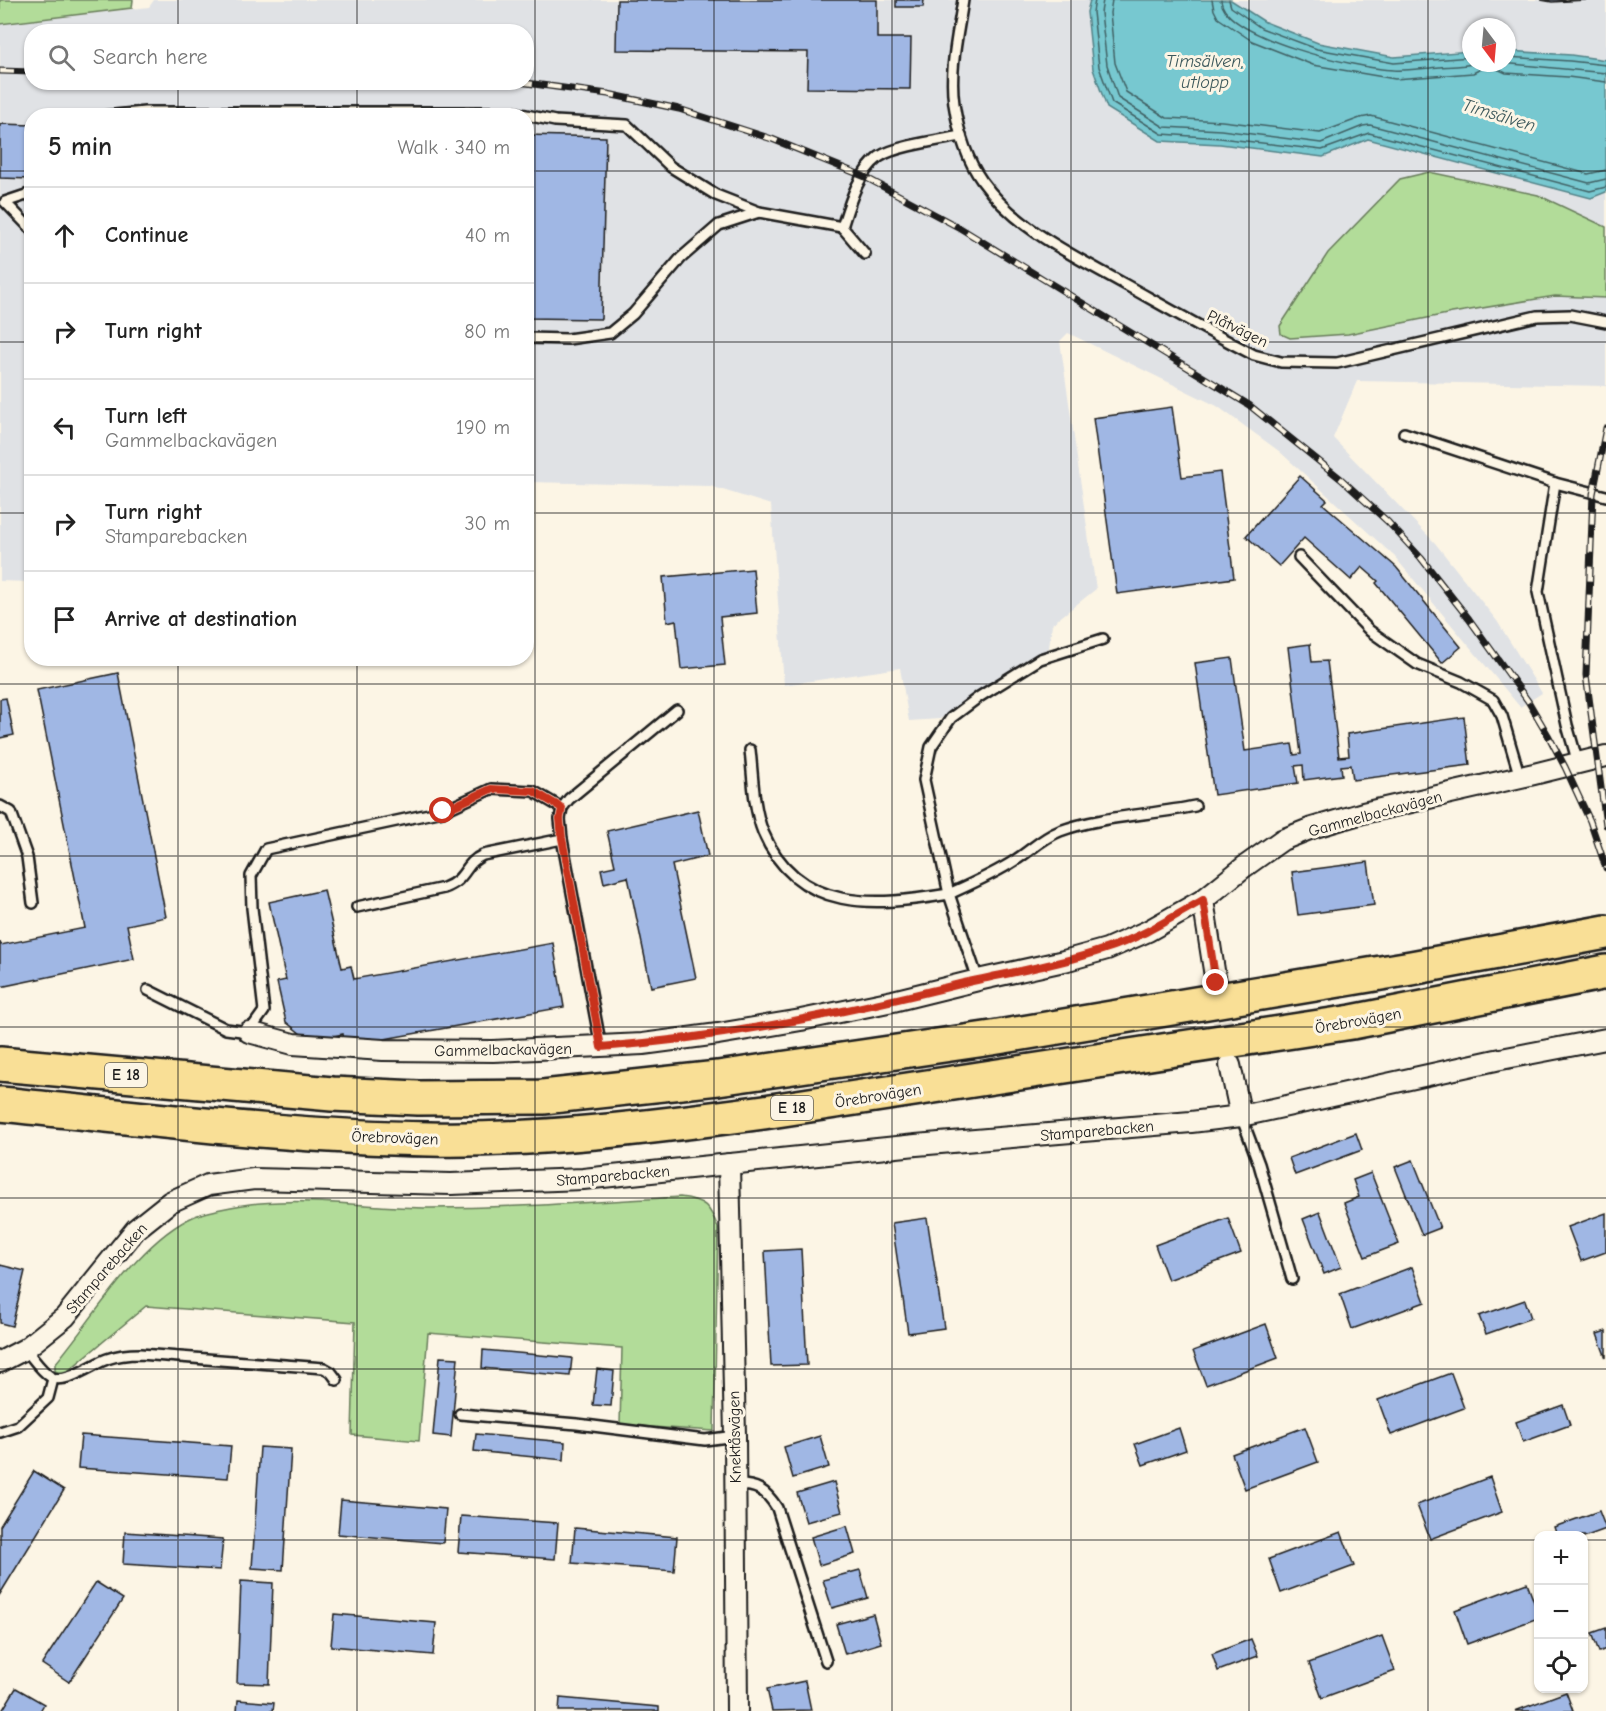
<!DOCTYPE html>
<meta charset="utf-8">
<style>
body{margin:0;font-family:"Comic Neue",sans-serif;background:#f2f2f2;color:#222}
.controls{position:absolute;right:18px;bottom:18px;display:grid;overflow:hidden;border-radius:12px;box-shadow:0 2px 4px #0004}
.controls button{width:54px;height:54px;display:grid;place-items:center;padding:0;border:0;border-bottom:2px solid #e0e0e0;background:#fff;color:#222;font:30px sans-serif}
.compass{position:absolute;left:1462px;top:18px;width:54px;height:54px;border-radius:50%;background:#fff;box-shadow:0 2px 4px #0004;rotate:164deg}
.stop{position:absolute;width:18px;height:18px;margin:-14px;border:4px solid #c8321e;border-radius:50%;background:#fff}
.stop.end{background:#c8321e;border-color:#fff;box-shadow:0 2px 6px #0008}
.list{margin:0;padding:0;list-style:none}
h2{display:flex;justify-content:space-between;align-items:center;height:78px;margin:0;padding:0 24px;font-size:26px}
h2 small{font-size:20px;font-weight:400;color:#767676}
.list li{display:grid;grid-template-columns:39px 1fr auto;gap:18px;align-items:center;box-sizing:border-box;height:96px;padding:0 24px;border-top:2px solid #e0e0e0}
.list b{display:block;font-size:22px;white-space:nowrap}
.list p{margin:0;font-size:20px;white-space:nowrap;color:#767676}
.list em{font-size:20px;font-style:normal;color:#767676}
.icon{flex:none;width:33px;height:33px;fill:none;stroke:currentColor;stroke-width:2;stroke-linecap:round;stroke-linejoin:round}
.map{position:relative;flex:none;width:1606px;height:1711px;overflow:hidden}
.search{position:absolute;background:#fff;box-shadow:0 2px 4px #0004;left:24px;top:24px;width:510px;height:66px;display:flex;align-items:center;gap:15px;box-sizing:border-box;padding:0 21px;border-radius:24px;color:#767676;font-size:22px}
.panel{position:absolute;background:#fff;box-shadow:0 2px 4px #0004;left:24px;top:108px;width:510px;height:558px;border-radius:24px}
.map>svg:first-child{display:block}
</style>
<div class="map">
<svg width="1606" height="1711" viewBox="0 0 1606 1711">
<rect width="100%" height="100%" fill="#fcf5e5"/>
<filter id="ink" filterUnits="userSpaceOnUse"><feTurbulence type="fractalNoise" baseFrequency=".0167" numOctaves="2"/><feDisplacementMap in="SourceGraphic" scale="12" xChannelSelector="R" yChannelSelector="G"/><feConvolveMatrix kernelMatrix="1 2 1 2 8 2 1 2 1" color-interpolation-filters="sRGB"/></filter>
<g filter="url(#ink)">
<!-- built -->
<path fill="#e0e2e5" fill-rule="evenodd" d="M 154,0 L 1090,0 L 1087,12 L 1093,68 L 1107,108 L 1160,140 L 1220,144 L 1323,157 L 1394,57 L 1318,43 L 1265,22 L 1231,0 L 1606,0 L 1606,386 L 1357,381 L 1333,438 L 1435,543 L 1497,621 L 1542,693 L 1520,707 L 1394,556 L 1279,451 L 1217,406 L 1068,333 L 1060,341 L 1096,589 L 1052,624 L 1049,648 L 940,719 L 909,721 L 900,668 L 784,685 L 771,505 L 710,486 L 527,482 L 526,116 L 32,116 L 31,582 L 0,581 L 0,24 L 149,7 ZM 1471,27 L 1507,27 L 1507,63 L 1471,63 ZM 32,32 L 526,32 L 526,82 L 32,82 Z"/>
<!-- green -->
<g fill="#b2dc99" stroke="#677c5a" stroke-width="1.5">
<polygon points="0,0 133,0 132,8 0,24"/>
<polygon points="1429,172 1538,195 1606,227 1606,298 1555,296 1452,313 1348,334 1290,338 1281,334 1280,326 1328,253 1400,179"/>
<path d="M 680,1197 C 705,1200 710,1206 718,1228 L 714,1431 L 620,1425 L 622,1348 L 428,1333 L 419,1441 L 352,1435 L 355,1322 L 146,1306 L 63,1375 L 55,1371 L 55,1364 C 94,1318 139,1240 195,1216 C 203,1213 213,1211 221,1209 C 290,1193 360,1208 430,1208 C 513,1208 597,1202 680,1197 Z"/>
</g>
<!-- water -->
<polygon fill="#77c8d0" stroke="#538388" stroke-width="1.5" points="1090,0 1231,0 1265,22 1318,43 1394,57 1471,51 1471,63 1507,63 1507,51 1571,55 1606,60 1606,192 1591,198 1368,139 1323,157 1220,144 1160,141 1107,108 1093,69 1087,12"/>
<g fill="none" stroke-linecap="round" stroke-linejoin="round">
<!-- shore -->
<g stroke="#406164" stroke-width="1.5">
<polyline points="1095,0 1093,12 1099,67 1112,103 1162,134 1220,138 1322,150 1369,133 1590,191 1606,187"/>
<polyline points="1103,0 1101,13 1107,65 1118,98 1164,127 1221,130 1321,143 1363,126 1370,125 1589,183 1606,179"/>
<polyline points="1112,0 1110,13 1115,63 1126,92 1167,118 1222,121 1320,133 1360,118 1371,116 1588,174 1606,170"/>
<polyline points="1212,0 1214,10 1218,18 1252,41 1313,65 1395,79 1473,73 1489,65 1506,73 1568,77 1606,82"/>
<path d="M 1221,0 C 1223,38 1361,69 1393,70 C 1405,71 1418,69 1430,68 C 1445,66 1462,67 1476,63"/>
<polyline points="1229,0 1231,7 1261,28 1317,49 1394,63 1471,57"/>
<polyline points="1507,57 1570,61 1606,65"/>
<polyline points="1502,63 1606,73"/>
</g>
</g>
<!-- building -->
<g fill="#a0b7e4" stroke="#1c1c1c" stroke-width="1.5">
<polygon points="617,0 877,0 877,38 911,38 910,89 807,88 808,52 616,50"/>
<polygon points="896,0 924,0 923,7 896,7"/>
<polygon points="1541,0 1586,0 1552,2"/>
<polygon points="0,124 32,125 32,179 0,178"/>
<polygon points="526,135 606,137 601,319 526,318"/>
<polygon points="1172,407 1182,477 1220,472 1234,578 1117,594 1093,418"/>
<polygon points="1300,476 1327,500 1323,504 1396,567 1461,647 1442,663 1376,583 1378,581 1362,567 1351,580 1304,538 1279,566 1246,536"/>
<polygon points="753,569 757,613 720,617 725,665 681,669 676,620 667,622 663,577"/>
<polygon points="1310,644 1312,662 1327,661 1339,757 1349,756 1347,734 1464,717 1470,765 1353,780 1351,765 1341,766 1342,775 1304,780 1303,765 1295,766 1298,783 1214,795 1195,663 1232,658 1245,751 1292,744 1294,755 1301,754 1288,647"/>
<polygon points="118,673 166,917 127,925 134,959 0,987 0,942 1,945 85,928 37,690"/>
<polygon points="6,698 14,735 0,738 0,699"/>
<polygon points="698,810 708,856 672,865 696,978 651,987 628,877 604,883 601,869 615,866 607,831"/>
<polygon points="1368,862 1374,905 1298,915 1292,872"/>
<polygon points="324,890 342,968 351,966 354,979 553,943 564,1007 345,1046 343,1034 310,1041 286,1022 277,982 286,980 269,902"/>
<polygon points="1356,1133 1362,1150 1295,1175 1289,1158"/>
<polygon points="1413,1160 1440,1228 1422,1235 1395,1167"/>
<polygon points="1371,1173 1399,1244 1365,1257 1344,1203 1359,1197 1353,1180"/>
<polygon points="1320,1212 1341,1267 1324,1274 1303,1219"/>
<polygon points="1606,1213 1606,1252 1581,1261 1568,1227"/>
<polygon points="927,1218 944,1328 908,1333 892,1223"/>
<polygon points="1228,1218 1241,1253 1168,1280 1155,1245"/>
<polygon points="801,1249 807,1365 771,1366 765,1251"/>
<polygon points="0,1265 25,1271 12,1326 0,1323"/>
<polygon points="1412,1267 1425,1302 1352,1329 1340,1294"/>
<polygon points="1525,1300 1531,1318 1486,1334 1479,1316"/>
<polygon points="1266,1324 1278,1358 1206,1385 1193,1351"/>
<polygon points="1606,1331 1606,1358 1597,1334"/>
<polygon points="483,1350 572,1358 570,1376 482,1368"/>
<polygon points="440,1357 458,1358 451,1437 433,1435"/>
<polygon points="597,1369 614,1371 611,1406 593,1405"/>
<polygon points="1451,1373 1464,1408 1391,1435 1378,1400"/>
<polygon points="1563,1405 1570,1425 1523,1442 1516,1422"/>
<polygon points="1305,1427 1318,1462 1245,1489 1232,1454"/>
<polygon points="1179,1428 1186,1450 1143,1465 1135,1444"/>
<polygon points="476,1434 565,1442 564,1460 474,1451"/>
<polygon points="81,1435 231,1446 228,1478 78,1468"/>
<polygon points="820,1436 829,1467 793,1478 784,1447"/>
<polygon points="260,1447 291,1449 283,1570 252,1568"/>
<polygon points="34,1471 64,1490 0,1594 0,1526"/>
<polygon points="1490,1477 1502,1512 1430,1539 1417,1505"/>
<polygon points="834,1482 842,1512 806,1522 797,1493"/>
<polygon points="341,1500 446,1509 443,1543 338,1534"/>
<polygon points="1599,1511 1606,1529 1584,1537 1584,1536 1557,1536 1554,1527"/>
<polygon points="461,1516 558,1523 555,1559 458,1552"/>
<polygon points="847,1526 855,1554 819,1565 811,1537"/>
<polygon points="575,1528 677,1537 674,1571 572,1563"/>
<polygon points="125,1532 223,1539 220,1570 123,1564"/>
<polygon points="1341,1532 1354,1566 1281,1593 1269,1559"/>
<polygon points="860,1570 868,1598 832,1608 823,1580"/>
<polygon points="241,1581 273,1583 269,1684 237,1683"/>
<polygon points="96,1582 123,1599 69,1682 42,1664"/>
<polygon points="1527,1583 1538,1613 1538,1618 1467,1644 1455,1610"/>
<polygon points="334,1614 436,1623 433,1655 331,1646"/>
<polygon points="873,1614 881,1643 845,1654 836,1624"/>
<polygon points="1606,1628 1606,1649 1599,1652 1592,1633"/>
<polygon points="1382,1636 1395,1671 1322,1698 1309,1663"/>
<polygon points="1251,1639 1258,1656 1218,1671 1212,1654"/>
<polygon points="805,1681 811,1710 772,1711 767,1689"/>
<polygon points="16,1688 44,1704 40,1711 2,1711"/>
<polygon points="1566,1692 1573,1711 1515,1711"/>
<polygon points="560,1698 659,1707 659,1711 559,1711"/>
<polygon points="238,1700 274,1703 273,1711 237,1711"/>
</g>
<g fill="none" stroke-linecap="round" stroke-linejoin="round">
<!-- street-tunnel -->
<polyline stroke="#dad4c7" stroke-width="20" stroke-dasharray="20 10" stroke-linecap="butt" points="1217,991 1228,1051"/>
<defs>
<g id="lane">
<path d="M 963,0 C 958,34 949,70 954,104 C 958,130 967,160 982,181 C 1017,230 1075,256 1126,285 C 1169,309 1211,333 1254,355 L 1281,362 L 1337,363 L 1537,316 L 1570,315 L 1606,322"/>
<path d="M 104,116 L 145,112 L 512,112 L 555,121 L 627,125 L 671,167 L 716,195 L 759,212 L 842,227 C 850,202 858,173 879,157 C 895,146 941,140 961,136"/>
<polyline points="32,193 5,202 32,230"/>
<polyline points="842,227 865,254"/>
<polyline points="526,338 568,339 610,333 633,314 681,258 719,225 759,212"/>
<polyline points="1404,433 1555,483 1606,496"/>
<polyline points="1555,483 1538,592 1567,725 1578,763"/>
<polyline points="1299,557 1370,631 1417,664 1461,682 1493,700 1502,716 1517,767 1523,777"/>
<path d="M 1103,639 L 1040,659 L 979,697 L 951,718 L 931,747 L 924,780 L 949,894 C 971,884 994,874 1014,861 C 1030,851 1042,838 1060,831 C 1100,816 1152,815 1195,806"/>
<path d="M 750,750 C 753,776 753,807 763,832 C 798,914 876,906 949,894 L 978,980"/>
<polyline points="0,806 11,812 27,857 33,903"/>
<path d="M 357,907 L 444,888 C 468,879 463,864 483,855 L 562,839"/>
<polyline points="148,990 226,1029 249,1032 264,1011 252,908 251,876 266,849 443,811 491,789 533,791 562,808"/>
<polyline points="601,1047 562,839 560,819 562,808 569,799 677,710"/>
<polyline points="1241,1116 1259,1164 1292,1279"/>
<path d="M 25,1349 C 33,1358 41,1371 51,1377 C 65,1385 93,1364 107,1359 C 118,1355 129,1354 140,1354 L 324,1368 L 331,1372 L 337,1380"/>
<polyline points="460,1414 577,1424 705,1440 735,1436"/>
<polyline points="0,1432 18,1426 48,1398 53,1379"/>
<path d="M 735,1485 C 756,1484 766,1490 777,1508 L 826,1661"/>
</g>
<g id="street">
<polyline points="1203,900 1216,983"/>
<polyline points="249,1032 293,1044 383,1050 493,1051 643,1044 718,1034 801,1020 893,1001 978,980 1064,961 1107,949 1148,931 1203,900 1244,867 1282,840 1312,828 1363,813 1534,774 1606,756"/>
<polyline points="1230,1065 1241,1116"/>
<polyline points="729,1164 735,1436 737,1711"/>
<polyline points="0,1362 25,1349 65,1317 136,1229 170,1202 208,1185 254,1179 451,1184 583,1179 916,1145 1191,1122 1241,1116 1496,1060 1606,1039"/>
</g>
<g id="highway">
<polyline points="0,1064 332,1094 418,1098 543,1097 718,1078 992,1038 1411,968 1606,932"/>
<path d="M 0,1104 C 143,1118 286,1137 430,1139 C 542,1141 654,1127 764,1112 L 1352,1022 L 1606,972"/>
</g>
</defs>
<!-- lane casing -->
<use href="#lane" stroke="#1c1c1c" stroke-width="14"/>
<!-- street casing -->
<use href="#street" stroke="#1c1c1c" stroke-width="24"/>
<!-- highway casing -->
<use href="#highway" stroke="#1c1c1c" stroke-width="38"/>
<!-- lane -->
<use href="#lane" stroke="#fcf5e5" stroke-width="9"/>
<!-- street -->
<use href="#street" stroke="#fcf5e5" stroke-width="20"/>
<!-- highway -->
<use href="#highway" stroke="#f9df96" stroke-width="33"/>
<defs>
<g id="rail">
<polyline points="0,71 32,72"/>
<polyline points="519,82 608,94 679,109 772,139 863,176 960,228 1249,405 1341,479 1388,522 1421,558 1469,619 1528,701 1548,735 1565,767 1590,821 1606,868"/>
<polyline points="1606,428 1593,494 1586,675 1606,825"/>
</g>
</defs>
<!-- rail casing -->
<use href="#rail" stroke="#1c1c1c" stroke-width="7"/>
<!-- rail -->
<use href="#rail" stroke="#fcf5e5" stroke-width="4.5" stroke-dasharray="14" stroke-linecap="butt"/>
</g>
</g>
<g fill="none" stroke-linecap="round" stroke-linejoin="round" filter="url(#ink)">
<!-- route -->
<path stroke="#c8321e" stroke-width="8" d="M 443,811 L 491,789 L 533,791 L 562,808 L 560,819 L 562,838 L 601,1047 C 724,1038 844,1013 964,983 C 1011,972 1059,965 1105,949 C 1140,938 1171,918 1203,900 L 1216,983"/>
</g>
<!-- grid -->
<path fill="none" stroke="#1c1c1c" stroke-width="1.5" stroke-opacity="0.55" d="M 178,0 L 178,32M 357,0 L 357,32M 535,0 L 535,1711M 714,0 L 714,1711M 892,0 L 892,1711M 1071,0 L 1071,1711M 1249,0 L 1249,1711M 1428,0 L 1428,1711M 178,82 L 178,116M 357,82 L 357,116M 0,171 L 32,171M 526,171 L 1606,171M 0,342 L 32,342M 526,342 L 1606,342M 0,513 L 32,513M 526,513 L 1606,513M 178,658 L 178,1711M 357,658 L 357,1711M 0,684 L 1606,684M 0,856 L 1606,856M 0,1027 L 1606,1027M 0,1198 L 1606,1198M 0,1369 L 1606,1369M 0,1540 L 1538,1540M 1584,1540 L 1606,1540"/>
<g text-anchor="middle" stroke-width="6" stroke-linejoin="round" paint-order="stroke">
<!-- shield labels -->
<g fill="#fcf5e5" stroke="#5f5d58" stroke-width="1.5">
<rect x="105" y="1063" width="42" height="24" rx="4.5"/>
<rect x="771" y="1096" width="42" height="24" rx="4.5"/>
</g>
<g font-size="15" font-weight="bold" fill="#1c1c1c">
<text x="126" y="1080">E 18</text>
<text x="792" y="1113">E 18</text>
</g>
<!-- street labels -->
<g font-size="16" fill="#1c1c1c" stroke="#fcf5e5">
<text transform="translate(1238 328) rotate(26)" y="6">Plåtvägen</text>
<text transform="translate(1375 813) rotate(-15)" y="6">Gammelbackavägen</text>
<text transform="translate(1358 1020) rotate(-10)" y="6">Örebrovägen</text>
<text transform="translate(503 1049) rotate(-1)" y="6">Gammelbackavägen</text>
<text transform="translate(878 1095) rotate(-9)" y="6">Örebrovägen</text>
<text transform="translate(1097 1130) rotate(-5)" y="6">Stamparebacken</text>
<text transform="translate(395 1137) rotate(2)" y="6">Örebrovägen</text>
<text transform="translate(613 1175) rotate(-5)" y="6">Stamparebacken</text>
<text transform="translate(106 1268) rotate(-49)" y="6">Stamparebacken</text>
<text transform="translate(734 1437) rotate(-91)" y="6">Knektåsvägen</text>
</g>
<!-- water labels -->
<g font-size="18" font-style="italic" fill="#3c585b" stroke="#fcf5e5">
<text x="1205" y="67">Timsälven,<tspan x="1205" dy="21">utlopp</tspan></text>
<text transform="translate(1499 115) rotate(17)" y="6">Timsälven</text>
</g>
</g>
</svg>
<div class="controls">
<button>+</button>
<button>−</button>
<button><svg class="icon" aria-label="locate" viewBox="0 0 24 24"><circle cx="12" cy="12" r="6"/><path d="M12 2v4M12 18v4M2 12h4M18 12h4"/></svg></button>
</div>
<svg class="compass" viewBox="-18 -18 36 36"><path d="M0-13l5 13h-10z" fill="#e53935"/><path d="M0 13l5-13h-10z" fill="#767676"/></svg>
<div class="stop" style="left:443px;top:811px"></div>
<div class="stop end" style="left:1216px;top:983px"></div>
<div class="search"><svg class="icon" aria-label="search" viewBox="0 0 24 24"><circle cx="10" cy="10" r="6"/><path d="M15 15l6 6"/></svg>Search here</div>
<section class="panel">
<h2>5 min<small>Walk · 340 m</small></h2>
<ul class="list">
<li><svg class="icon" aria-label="ahead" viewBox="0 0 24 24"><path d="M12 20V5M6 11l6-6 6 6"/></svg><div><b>Continue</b></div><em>40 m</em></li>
<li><svg class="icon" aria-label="right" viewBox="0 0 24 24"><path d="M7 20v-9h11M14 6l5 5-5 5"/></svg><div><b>Turn right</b></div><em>80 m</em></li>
<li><svg class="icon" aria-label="left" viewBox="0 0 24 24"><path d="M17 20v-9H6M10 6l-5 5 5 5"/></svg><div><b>Turn left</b><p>Gammelbackavägen</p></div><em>190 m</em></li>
<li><svg class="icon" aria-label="right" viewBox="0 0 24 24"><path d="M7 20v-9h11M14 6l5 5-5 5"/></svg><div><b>Turn right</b><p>Stamparebacken</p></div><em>30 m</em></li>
<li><svg class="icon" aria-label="arrive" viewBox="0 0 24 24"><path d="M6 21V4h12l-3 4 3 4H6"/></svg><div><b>Arrive at destination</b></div></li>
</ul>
</section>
</div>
